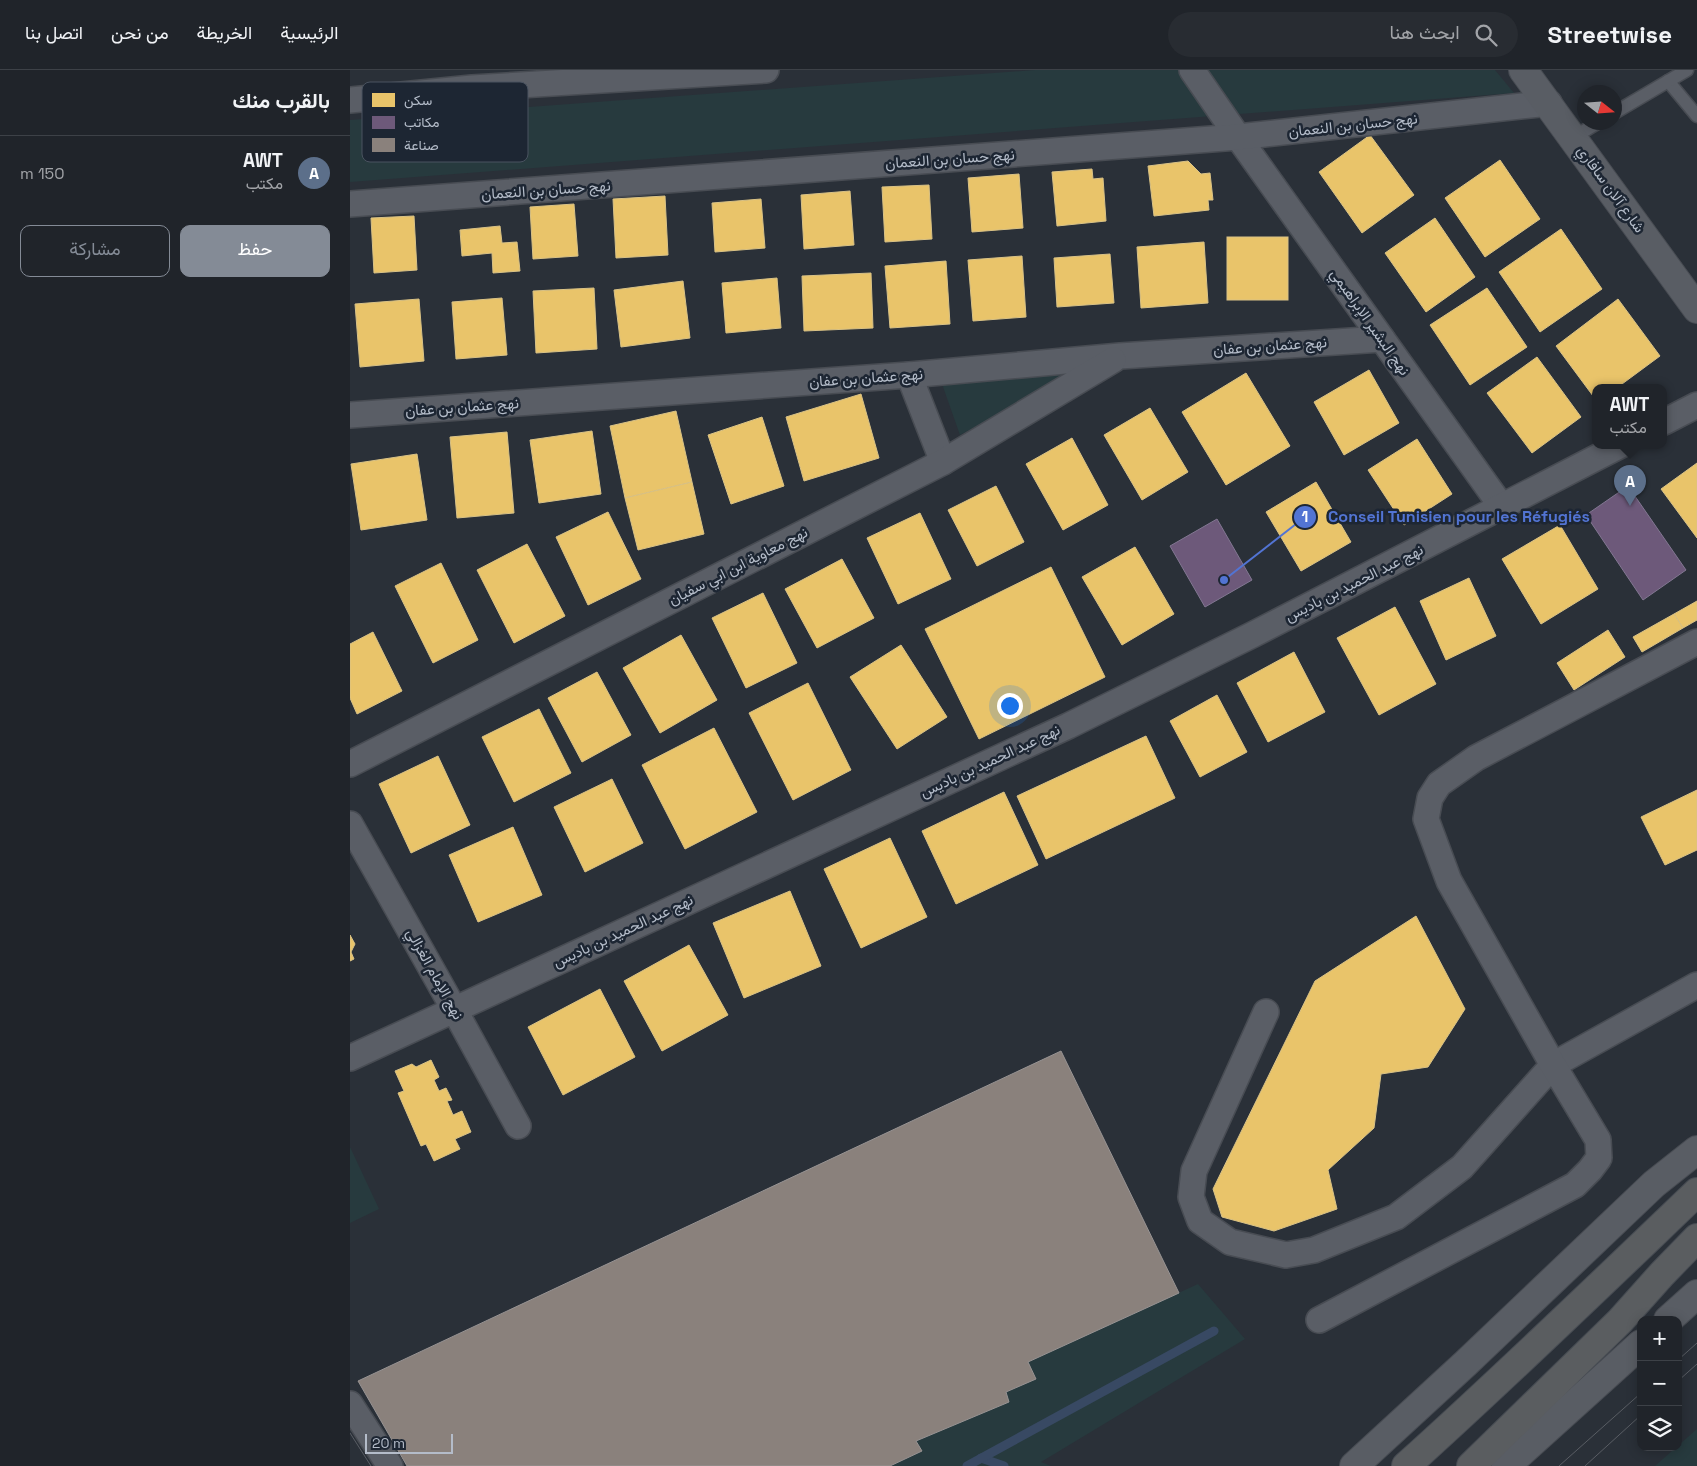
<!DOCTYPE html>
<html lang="ar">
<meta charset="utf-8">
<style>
body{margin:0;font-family:"Space Grotesk",Vazirmatn,sans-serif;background:#282c32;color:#f1f3f6;direction:rtl}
.controls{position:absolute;right:15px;bottom:15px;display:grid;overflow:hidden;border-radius:10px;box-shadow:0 2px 12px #0003}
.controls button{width:45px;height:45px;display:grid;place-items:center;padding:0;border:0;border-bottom:1px solid #3d4147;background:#20242a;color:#f1f3f6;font:25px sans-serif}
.compass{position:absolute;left:1227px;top:15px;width:45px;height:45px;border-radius:50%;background:#20242a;box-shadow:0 2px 12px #0003;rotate:107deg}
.scale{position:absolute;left:15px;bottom:12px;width:88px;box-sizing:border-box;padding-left:5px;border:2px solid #b4bcc9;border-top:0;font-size:14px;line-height:18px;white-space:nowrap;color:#b4bcc9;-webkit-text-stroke:4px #1d2633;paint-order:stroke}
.you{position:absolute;left:659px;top:635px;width:18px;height:18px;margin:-12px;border:4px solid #fff;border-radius:50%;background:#1a73e8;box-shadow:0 0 0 8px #1a73e833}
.badge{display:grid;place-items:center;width:32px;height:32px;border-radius:50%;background:#848b96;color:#fff;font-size:16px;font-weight:700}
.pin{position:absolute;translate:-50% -41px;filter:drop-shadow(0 1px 2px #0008)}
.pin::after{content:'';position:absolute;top:26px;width:18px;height:15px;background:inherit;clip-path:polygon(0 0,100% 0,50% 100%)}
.popup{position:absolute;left:1242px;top:314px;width:75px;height:65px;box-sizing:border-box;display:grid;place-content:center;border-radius:10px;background:#20242a;filter:drop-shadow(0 1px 4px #0005);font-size:16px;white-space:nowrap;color:#a2a4a8}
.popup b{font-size:19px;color:#f1f3f6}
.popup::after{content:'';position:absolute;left:50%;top:100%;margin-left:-10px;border:10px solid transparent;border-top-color:#20242a}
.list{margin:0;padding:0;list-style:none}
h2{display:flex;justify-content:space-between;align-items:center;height:65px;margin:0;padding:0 20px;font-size:21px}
h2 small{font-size:16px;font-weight:400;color:#a2a4a8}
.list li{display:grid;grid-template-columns:32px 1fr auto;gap:15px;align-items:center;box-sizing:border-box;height:75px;padding:0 20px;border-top:1px solid #3d4147}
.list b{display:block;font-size:19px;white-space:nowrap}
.list p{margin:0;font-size:16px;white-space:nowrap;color:#a2a4a8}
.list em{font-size:16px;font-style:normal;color:#a2a4a8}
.actions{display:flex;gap:10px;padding:15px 20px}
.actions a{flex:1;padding:11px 0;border:1px solid #848b96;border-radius:10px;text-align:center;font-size:18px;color:#848b96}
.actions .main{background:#848b96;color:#fff}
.icon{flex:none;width:28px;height:28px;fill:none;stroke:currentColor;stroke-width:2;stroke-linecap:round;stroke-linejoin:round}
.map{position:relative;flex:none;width:1347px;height:1396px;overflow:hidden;direction:ltr}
header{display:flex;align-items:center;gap:30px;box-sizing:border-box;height:70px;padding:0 25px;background:#20242a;border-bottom:1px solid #3d4147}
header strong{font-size:24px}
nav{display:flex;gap:28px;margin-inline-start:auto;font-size:18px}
.search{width:350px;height:45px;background:#282c32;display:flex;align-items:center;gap:12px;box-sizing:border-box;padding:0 18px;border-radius:28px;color:#a2a4a8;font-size:19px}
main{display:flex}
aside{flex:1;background:#20242a}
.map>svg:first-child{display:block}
</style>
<header>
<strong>Streetwise</strong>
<div class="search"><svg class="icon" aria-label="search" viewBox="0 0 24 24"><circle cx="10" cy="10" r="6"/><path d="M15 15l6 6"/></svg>ابحث هنا</div>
<nav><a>الرئيسية</a><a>الخريطة</a><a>من نحن</a><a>اتصل بنا</a></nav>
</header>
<main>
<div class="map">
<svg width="1347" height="1396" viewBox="0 0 1347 1396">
<rect width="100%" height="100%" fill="#2a3038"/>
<!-- green -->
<g fill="#273a3e">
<polygon points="685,0 1145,0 1164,23 0,112 0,50"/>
<polygon points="737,298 610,365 591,311"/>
<polygon points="0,1077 29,1139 0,1153"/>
<polygon points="848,1214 895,1269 691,1392 701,1396 540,1396 572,1381 566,1371 658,1332 656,1322 686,1309 678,1292"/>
<polygon points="1347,1359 1347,1396 1305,1396"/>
</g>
<!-- homes -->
<g fill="#e9c46a" stroke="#d9c286">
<polygon points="1020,65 1064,125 1012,163 969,102"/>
<polygon points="1150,90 1190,149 1135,187 1095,128"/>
<polygon points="838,91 851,104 860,103 863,130 858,130 859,140 804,146 798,96"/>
<polygon points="742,99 743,109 753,108 756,151 707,156 702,102"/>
<polygon points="669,104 673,158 622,162 618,108"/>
<polygon points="579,115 582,169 535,172 532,117"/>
<polygon points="500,121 504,175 454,179 451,125"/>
<polygon points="315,126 318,185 266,188 263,129"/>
<polygon points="411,129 415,178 365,182 362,133"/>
<polygon points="224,134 228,186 183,189 180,137"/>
<polygon points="64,146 67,200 24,203 21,148"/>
<polygon points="1085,148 1125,207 1076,242 1035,183"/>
<polygon points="150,156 152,173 167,172 170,201 143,203 142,183 112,186 110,160"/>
<polygon points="1211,159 1252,219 1190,262 1149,202"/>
<rect x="877" y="167" width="61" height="63"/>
<polygon points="854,172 858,233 791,238 787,177"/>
<polygon points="760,184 764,233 707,237 704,188"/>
<polygon points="672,186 676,247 623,251 618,190"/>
<polygon points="596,191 600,254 540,258 535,196"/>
<polygon points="521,203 523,258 454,261 452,206"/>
<polygon points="427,208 431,258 376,263 372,213"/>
<polygon points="333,211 340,268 271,277 264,220"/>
<polygon points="244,218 247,279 186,283 183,221"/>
<polygon points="1137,218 1177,277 1120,315 1080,255"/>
<polygon points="152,228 157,285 106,289 102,232"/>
<polygon points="69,229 74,291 10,297 5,234"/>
<polygon points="1268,229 1310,286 1268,317 1246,317 1246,330 1206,276"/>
<polygon points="1187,287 1231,347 1182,383 1137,323"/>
<polygon points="1019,300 1049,353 994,385 964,332"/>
<polygon points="896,303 940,376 876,415 832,342"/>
<polygon points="511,324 529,388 454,411 436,347"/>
<polygon points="800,338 838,402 792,430 754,365"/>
<polygon points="326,341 342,412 275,428 260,356"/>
<polygon points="412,347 434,416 381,434 358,365"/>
<polygon points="242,361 251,424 189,433 180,370"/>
<polygon points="157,362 164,443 107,448 100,367"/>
<polygon points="722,368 758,435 713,460 676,394"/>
<polygon points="1067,369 1102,424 1054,455 1018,400"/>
<polygon points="67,384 77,450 11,460 1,394"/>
<polygon points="1347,393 1347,468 1311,419"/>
<polygon points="342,412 354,464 288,480 275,428"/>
<polygon points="966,412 1001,472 951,501 916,442"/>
<polygon points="646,416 674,472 627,496 598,440"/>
<polygon points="258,442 291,509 238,535 206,467"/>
<polygon points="570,443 601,509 548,534 517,468"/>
<polygon points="1210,455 1248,519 1191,554 1152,489"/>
<polygon points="177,474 215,546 164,573 127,500"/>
<polygon points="785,477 824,544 772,575 732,507"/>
<polygon points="492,489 524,548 467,578 435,519"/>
<polygon points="91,493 128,570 83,593 45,516"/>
<polygon points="701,497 755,607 629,669 575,559"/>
<polygon points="1119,508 1146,566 1096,590 1070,531"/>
<polygon points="413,523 447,593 396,618 362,548"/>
<polygon points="1347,531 1347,550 1333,558 1324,544"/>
<polygon points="1045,537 1086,614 1029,645 987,568"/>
<polygon points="1324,544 1333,558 1292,582 1283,567"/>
<polygon points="1258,560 1275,587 1224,620 1207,593"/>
<polygon points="23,562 52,621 7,644 0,628 0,574"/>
<polygon points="331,565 367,630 310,663 273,598"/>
<polygon points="551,575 597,647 547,679 500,607"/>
<polygon points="944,582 975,642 918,672 887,613"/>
<polygon points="247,602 281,665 232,692 198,628"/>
<polygon points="458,613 501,700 443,730 399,643"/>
<polygon points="867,625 897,682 850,707 820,651"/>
<polygon points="189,639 221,703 164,732 132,667"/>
<polygon points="364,658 407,742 335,779 292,695"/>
<polygon points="796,666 825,728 696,789 667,726"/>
<polygon points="88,686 120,755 61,783 29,714"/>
<polygon points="262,709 293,773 235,802 204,737"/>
<polygon points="1347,720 1347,780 1315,795 1291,747"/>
<polygon points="654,722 688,795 606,834 572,761"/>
<polygon points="163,757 192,825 128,852 99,785"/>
<polygon points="540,768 577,847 511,878 474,799"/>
<polygon points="440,821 471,896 394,928 363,853"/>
<polygon points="1066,846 1115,939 1078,997 1031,1004 1024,1058 978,1100 987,1139 924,1161 872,1147 863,1119 965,911"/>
<polygon points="0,865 5,874 1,882 4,889 0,891"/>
<polygon points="339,875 378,945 312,981 274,911"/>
<polygon points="250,919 285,987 213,1025 178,957"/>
<polygon points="81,990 89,1007 84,1010 89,1021 96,1018 102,1030 97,1031 103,1045 112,1041 121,1062 105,1069 110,1079 84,1091 76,1074 71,1076 48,1023 54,1021 45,1001 62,994 66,997"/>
</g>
<!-- offices -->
<g fill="#6d597a" stroke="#827792">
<polygon points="1278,416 1336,500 1293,530 1236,445"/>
<polygon points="867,449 902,510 855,537 820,476"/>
</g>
<!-- industry -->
<polygon fill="#8a817c" stroke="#979393" points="711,981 829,1223 678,1292 686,1309 656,1322 659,1332 566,1371 572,1381 540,1396 57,1396 8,1311"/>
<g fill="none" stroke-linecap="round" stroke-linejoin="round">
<!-- stream -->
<g stroke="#384963" stroke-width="9">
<polyline points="631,1388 654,1396"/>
<polyline points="617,1396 864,1261"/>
</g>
<defs>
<g id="lane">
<polyline points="1318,11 1347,46"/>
<polyline points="1264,43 1337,0"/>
<polyline points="1224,67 1249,52"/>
</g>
<g id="street">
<polyline points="842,0 888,67 1152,437"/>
<polyline points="0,30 122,18 416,0"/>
<polyline points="0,134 888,67 1199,33"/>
<polyline points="559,305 593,392"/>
<polyline points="0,345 559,305 770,286 1032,269"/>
<polyline points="1314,352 1347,335"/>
<polyline points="0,694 593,392 763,290"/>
<polyline points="0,754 104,939 168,1056"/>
<polyline points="916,942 844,1101 841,1127 850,1151 880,1172 936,1185 964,1180 1046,1147 1112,1097 1203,995 1347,915"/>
<polyline points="0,988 718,656 902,565 1271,375"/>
<polyline points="969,1250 1225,1115 1240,1100 1249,1088 1248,1070 1203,995 1099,811 1076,749 1080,728 1089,714 1126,688 1347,572"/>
<polyline points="0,1334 40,1396"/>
</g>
<g id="secondary">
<polyline points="1173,0 1347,239"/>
<polyline points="1318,1250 1347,1224"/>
<polyline points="1004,1396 1116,1293 1304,1114 1347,1080"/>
<polyline points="1156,1396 1291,1274"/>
</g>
<g id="highway">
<path d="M 1056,1396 C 1155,1307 1251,1214 1347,1122"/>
<polyline points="1121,1396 1270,1251 1312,1204 1347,1168"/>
</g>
</defs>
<!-- lane casing -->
<use href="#lane" stroke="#484c53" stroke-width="15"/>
<!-- street casing -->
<use href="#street" stroke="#484c53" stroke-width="28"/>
<!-- secondary casing -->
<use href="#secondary" stroke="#484c53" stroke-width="30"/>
<!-- highway casing -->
<use href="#highway" stroke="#474c53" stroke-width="30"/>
<!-- lane -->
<use href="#lane" stroke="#5a5e66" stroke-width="12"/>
<!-- street -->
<use href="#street" stroke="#5a5e66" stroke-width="25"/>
<!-- secondary -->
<use href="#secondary" stroke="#595d64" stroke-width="28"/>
<!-- highway -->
<use href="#highway" stroke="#5a5d60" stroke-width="28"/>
<!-- tram -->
<g stroke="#595d64" stroke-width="1">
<polyline points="1328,1290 1347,1273"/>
<polyline points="1328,1311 1347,1294"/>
<polyline points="0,1363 21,1396"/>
<polyline points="1209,1396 1291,1323"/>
<polyline points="1235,1396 1291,1345"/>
</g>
</g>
<g text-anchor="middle" stroke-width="5" stroke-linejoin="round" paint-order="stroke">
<!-- street labels -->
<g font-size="15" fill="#b4bcc9" stroke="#1d2633">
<text transform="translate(1003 55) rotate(-6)" y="5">نهج حسان بن النعمان</text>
<text transform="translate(600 89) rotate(-4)" y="5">نهج حسان بن النعمان</text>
<text transform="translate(1261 119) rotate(54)" y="5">شارع آلان سافاري</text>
<text transform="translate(196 120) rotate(-4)" y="5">نهج حسان بن النعمان</text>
<text transform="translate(1020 252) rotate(55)" y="5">نهج البشير الإبراهيمي</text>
<text transform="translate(920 276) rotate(-4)" y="5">نهج عثمان بن عفان</text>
<text transform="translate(516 308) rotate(-4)" y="5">نهج عثمان بن عفان</text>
<text transform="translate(112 337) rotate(-4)" y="5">نهج عثمان بن عفان</text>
<text transform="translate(388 496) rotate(-27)" y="5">نهج معاوية ابن ابي سفيان</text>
<text transform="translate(1004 513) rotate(-27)" y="5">نهج عبد الحميد بن باديس</text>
<text transform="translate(640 691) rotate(-25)" y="5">نهج عبد الحميد بن باديس</text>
<text transform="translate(273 861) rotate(-25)" y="5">نهج عبد الحميد بن باديس</text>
<text transform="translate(85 904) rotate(61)" y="5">نهج الإمام الغزالي</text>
</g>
</g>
<!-- legend -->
<rect x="12" y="12" width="166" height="80" rx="8" fill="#1d2633" stroke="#4a5360" stroke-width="1"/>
<rect x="22" y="23" width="23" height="14" fill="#e9c46a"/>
<rect x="22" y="46" width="23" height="13" fill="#6d597a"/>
<rect x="22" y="68" width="23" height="14" fill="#8a817c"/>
<g font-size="14" fill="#b4bcc9">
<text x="54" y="35">سكن</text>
<text x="54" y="57">مكاتب</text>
<text x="54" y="80">صناعة</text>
</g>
<!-- callouts -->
<path fill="none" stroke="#5274d3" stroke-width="2" d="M874 510L955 447"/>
<g fill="#5274d3" stroke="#1d2633" stroke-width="2">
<circle cx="874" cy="510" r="5"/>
<circle cx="955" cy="447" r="12"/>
</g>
<g font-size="15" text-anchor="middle" font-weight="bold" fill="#fff">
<text x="955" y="452">1</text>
</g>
<g font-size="16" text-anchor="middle" font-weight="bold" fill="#5274d3" stroke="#1d2633" stroke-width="5" stroke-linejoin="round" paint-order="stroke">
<text x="1109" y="452">Conseil Tunisien pour les Réfugiés</text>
</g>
</svg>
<div class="controls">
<button>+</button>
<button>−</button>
<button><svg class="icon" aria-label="layers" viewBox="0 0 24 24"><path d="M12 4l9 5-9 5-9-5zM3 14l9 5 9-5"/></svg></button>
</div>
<svg class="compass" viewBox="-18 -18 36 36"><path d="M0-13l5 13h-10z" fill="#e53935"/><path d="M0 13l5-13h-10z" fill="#a2a4a8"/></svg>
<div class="scale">20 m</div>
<div class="you"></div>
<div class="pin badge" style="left:1280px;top:436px;background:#5c6f8a">A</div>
<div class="popup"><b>AWT</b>مكتب</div>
</div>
<aside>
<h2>بالقرب منك<small></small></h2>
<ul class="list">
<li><span class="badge" style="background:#5c6f8a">A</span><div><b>AWT</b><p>مكتب</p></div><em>150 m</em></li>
</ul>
<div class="actions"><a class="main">حفظ</a><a>مشاركة</a></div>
</aside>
</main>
